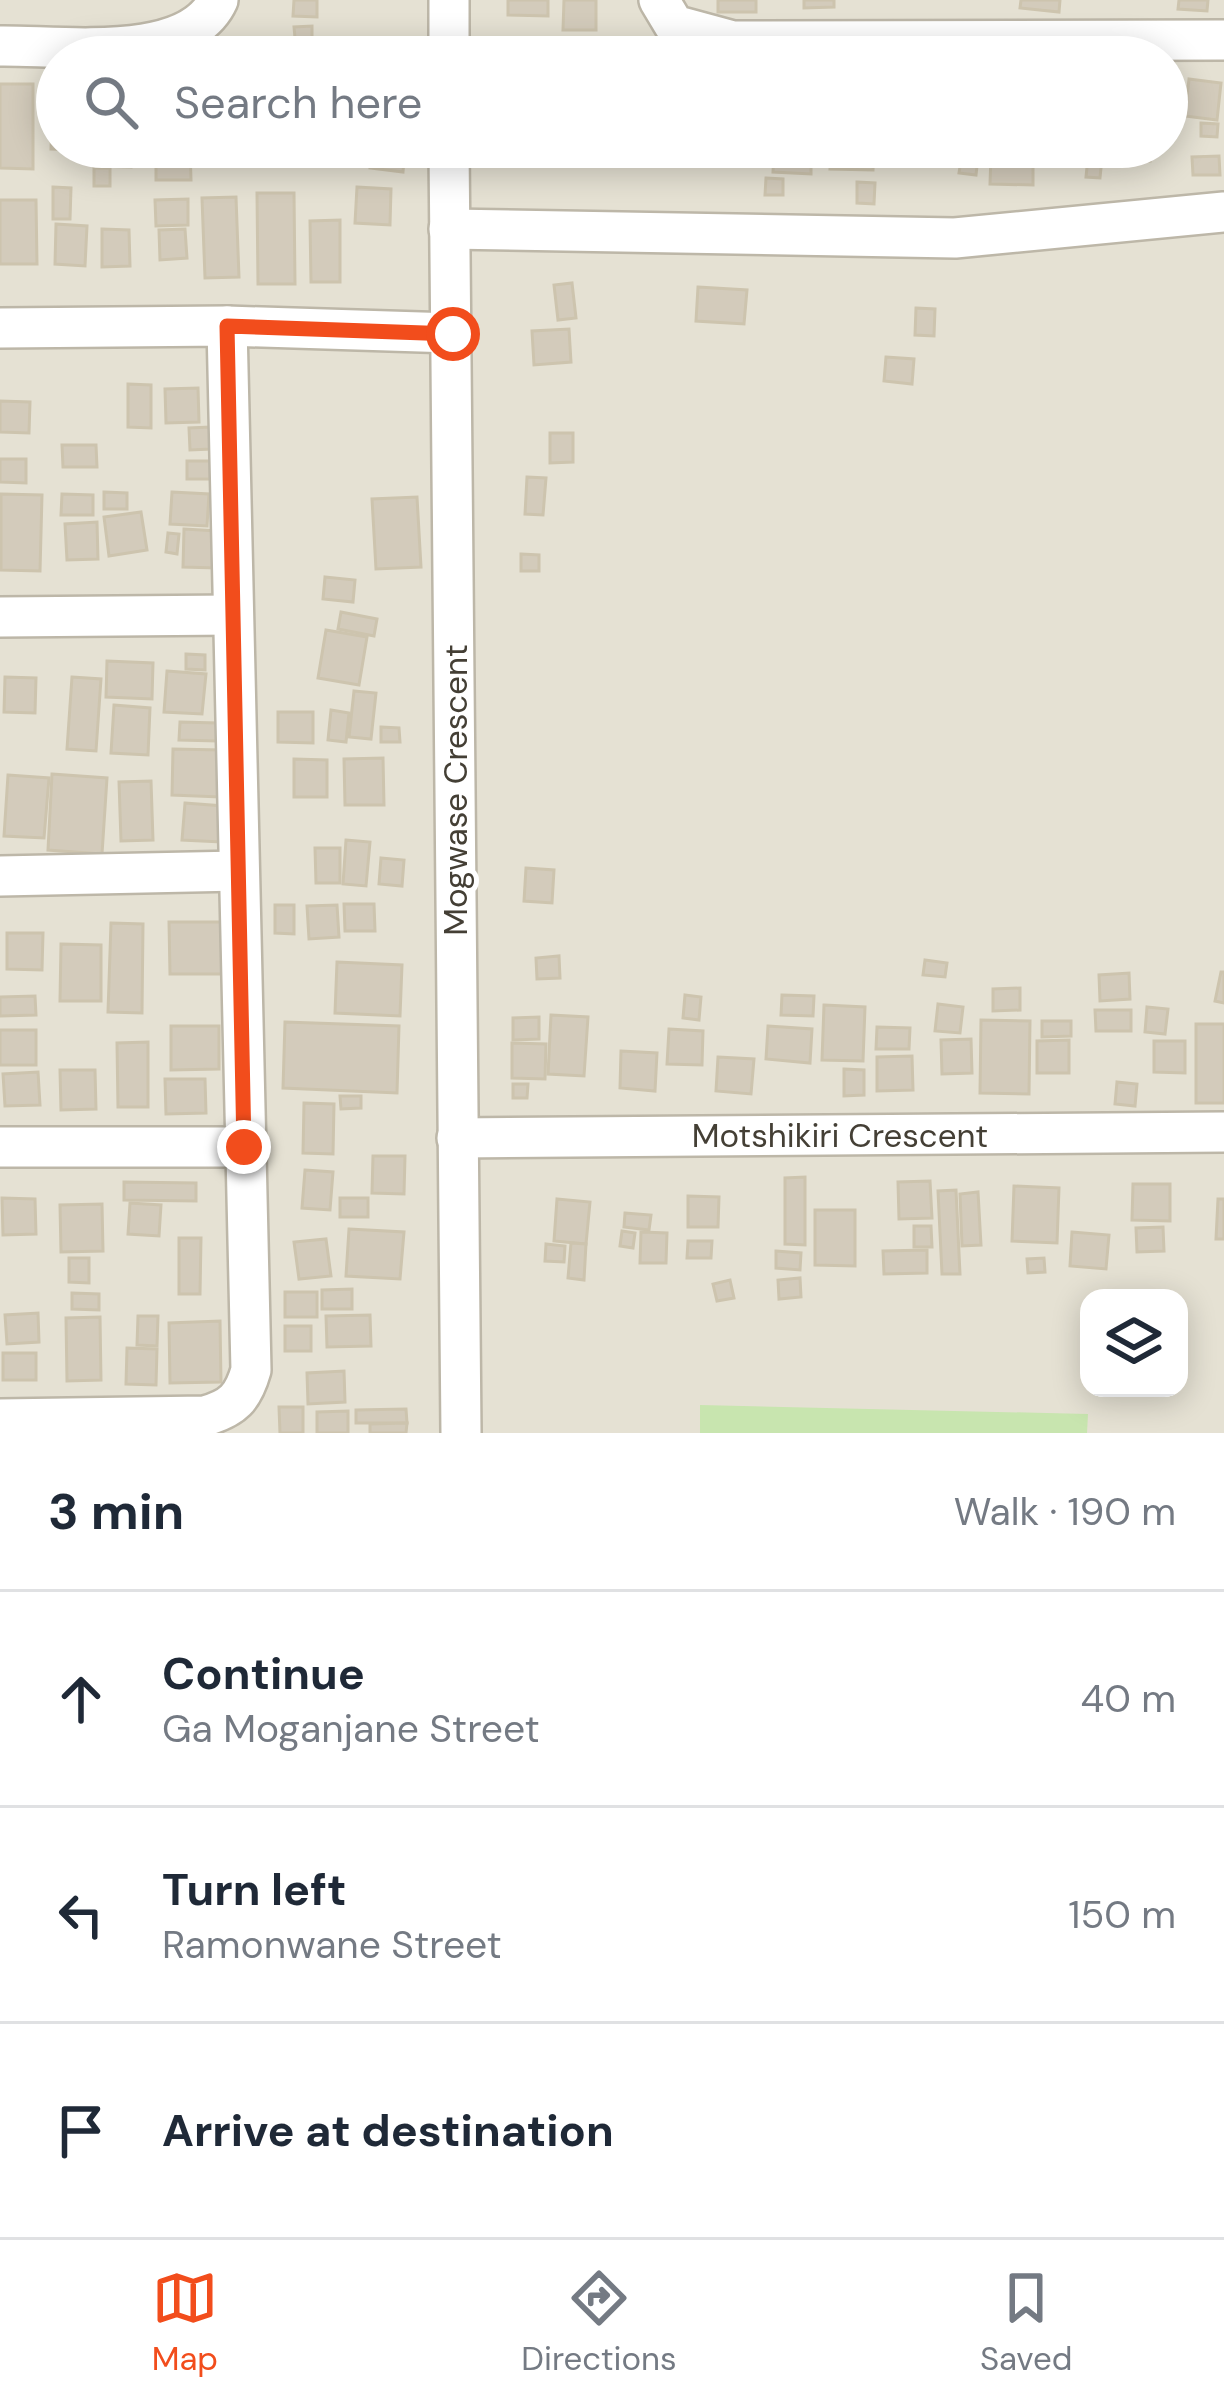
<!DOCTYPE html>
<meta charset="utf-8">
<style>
body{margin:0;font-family:"DM Sans",sans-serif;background:#f6f6f7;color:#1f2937}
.controls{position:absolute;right:36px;bottom:36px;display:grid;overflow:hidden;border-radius:24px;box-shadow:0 6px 30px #0003}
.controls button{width:108px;height:108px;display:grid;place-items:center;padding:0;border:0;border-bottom:3px solid #e0e1e3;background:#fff;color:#1f2937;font:60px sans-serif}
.stop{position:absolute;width:36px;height:36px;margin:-27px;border:9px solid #f24d1c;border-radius:50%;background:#fff}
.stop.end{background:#f24d1c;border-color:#fff;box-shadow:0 3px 12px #0008}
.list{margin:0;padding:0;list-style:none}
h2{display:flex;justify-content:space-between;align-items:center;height:156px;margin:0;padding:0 48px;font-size:51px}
h2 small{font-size:39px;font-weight:400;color:#747a83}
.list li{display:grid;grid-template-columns:78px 1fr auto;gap:36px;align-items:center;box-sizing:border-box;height:216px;padding:0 48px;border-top:3px solid #e0e1e3}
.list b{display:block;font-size:45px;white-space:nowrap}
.list p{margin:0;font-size:39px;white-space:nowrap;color:#747a83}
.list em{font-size:39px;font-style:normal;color:#747a83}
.icon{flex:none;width:66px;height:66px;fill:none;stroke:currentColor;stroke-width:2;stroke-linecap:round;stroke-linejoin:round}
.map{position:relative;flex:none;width:1224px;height:1433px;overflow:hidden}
.search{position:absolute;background:#fff;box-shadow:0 6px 30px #0003;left:36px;right:36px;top:36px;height:132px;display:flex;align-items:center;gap:30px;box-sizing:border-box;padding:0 42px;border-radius:66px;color:#747a83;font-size:45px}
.sheet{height:804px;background:#fff}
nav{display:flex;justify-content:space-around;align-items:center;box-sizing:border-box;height:168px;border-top:3px solid #e0e1e3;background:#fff;font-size:33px;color:#747a83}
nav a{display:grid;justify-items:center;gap:6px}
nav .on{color:#f24d1c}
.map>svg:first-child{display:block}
</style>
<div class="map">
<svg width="1224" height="1433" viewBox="0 0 1224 1433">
<rect width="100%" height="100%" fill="#f2efe5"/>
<!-- residential -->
<path fill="#e5e1d3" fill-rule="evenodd" d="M 0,0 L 1224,0 L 1224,1433 L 0,1433 ZM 57,57 L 1167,57 L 1167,147 L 57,147 ZM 1089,1298 L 1179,1298 L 1179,1388 L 1089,1388 Z"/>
<!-- park -->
<polygon fill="#c8e5af" points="700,1405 1088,1414 1087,1433 700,1433"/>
<!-- building -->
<g fill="#d3cbbb" stroke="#cdc4ae" stroke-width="3">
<polygon points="294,0 317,0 317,17 293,16"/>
<polygon points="508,0 548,0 548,16 508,15"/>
<polygon points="564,0 596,0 596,30 563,30"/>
<rect x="718" y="0" width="38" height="12"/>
<polygon points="804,0 834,0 834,7 804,8"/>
<polygon points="1021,0 1060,0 1059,12 1020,8"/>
<polygon points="1179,0 1208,0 1207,11 1178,9"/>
<polygon points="312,26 312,38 295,38 294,27"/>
<polygon points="1189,79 1221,83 1217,120 1185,116"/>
<polygon points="0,84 33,84 33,169 0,168"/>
<polygon points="53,88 57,147 80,150 51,149"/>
<polygon points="1201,123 1218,124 1217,137 1201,136"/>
<polygon points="94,147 131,147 131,167 94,166"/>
<polygon points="156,147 190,147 191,180 156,180"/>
<polygon points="263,147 297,147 297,160 264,161"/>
<polygon points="372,147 405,147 403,172 370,168"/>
<rect x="593" y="147" width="30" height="17"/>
<polygon points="718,147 759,147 758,162 717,159"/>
<polygon points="831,147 874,147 873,170 830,169"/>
<rect x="884" y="147" width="38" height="9"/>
<rect x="1115" y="147" width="35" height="14"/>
<polygon points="774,150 811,150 811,174 773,172"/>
<polygon points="962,154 978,157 976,175 959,173"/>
<polygon points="991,155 1033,156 1033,185 990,184"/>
<polygon points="1219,156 1220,175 1193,175 1192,157"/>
<polygon points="1088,157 1102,158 1100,178 1086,177"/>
<rect x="94" y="168" width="16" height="18"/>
<polygon points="766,178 783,179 783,195 765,195"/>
<polygon points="857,182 875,183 874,204 857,203"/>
<polygon points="53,187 71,188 70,219 53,219"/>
<polygon points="357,187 391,189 390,225 355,223"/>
<polygon points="257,193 294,193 295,284 258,284"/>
<polygon points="236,197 239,277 205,278 202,198"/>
<polygon points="188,199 188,225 156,226 155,200"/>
<polygon points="0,200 36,200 37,264 0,264"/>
<polygon points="340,220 340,282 311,282 310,221"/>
<polygon points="56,224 87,226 85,266 55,264"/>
<polygon points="102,229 129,230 130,266 102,267"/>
<polygon points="185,229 187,258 160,260 159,230"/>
<polygon points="572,283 576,318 558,320 554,285"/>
<polygon points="698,287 747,290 744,324 696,321"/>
<polygon points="916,308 935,309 934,336 915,335"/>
<polygon points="569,329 571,362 534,365 532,331"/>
<polygon points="886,357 914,359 912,384 884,381"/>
<polygon points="128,384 151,385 151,428 128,427"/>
<polygon points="198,388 199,422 166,423 165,389"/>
<polygon points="0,401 30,402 29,433 0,432"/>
<polygon points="210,427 211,449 190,450 189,428"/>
<polygon points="550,433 573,433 573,462 550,463"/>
<polygon points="62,445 96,445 97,467 63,467"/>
<polygon points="0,459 26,459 26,483 0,482"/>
<rect x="187" y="461" width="23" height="18"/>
<polygon points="527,477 546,478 543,515 525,514"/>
<polygon points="104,492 127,493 127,509 104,509"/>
<polygon points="172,492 209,494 207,526 170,524"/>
<polygon points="1,494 42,495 40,571 1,570"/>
<polygon points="62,494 93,495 93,515 61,515"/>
<polygon points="417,497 421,567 376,569 372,499"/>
<polygon points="141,512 147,550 109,556 104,517"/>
<polygon points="97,522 98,559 67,560 65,524"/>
<polygon points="184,529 217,531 216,568 183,567"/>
<polygon points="168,533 179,534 177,554 166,552"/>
<polygon points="521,554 539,555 539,571 521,571"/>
<polygon points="325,577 355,580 353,602 323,599"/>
<polygon points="341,612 377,619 374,636 338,629"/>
<polygon points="326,630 367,637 359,685 318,678"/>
<polygon points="186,654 205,655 205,670 186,669"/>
<polygon points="107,661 153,663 152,699 106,697"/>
<polygon points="167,671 206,674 202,714 164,712"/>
<polygon points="5,677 36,678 35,713 4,712"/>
<polygon points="72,677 101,679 96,751 67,749"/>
<polygon points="354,691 376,693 371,739 349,737"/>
<polygon points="114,705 150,708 148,755 111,753"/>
<polygon points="331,710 349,713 346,742 328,740"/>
<polygon points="278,712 313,712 313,743 278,742"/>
<polygon points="180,722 217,723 217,741 179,740"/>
<polygon points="381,727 399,728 400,742 381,742"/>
<polygon points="173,749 221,750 220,797 172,795"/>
<polygon points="383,758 384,805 345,805 344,759"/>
<polygon points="294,759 327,760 327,797 294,797"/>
<polygon points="52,774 107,778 102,854 48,850"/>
<polygon points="8,775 49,778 44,838 4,836"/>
<polygon points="151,781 153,840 121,841 119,782"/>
<polygon points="185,803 223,806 221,842 182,840"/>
<polygon points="346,840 370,842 366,886 343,884"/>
<polygon points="315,848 340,848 340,883 316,883"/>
<polygon points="381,858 404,860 402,886 379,884"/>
<polygon points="526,868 554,870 552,903 524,901"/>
<polygon points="344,904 374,904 375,931 345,931"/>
<polygon points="275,905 294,905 294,934 275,933"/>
<polygon points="337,905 339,937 309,939 307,906"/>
<polygon points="169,922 226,922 226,974 170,974"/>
<polygon points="111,923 143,924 142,1013 108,1012"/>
<polygon points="7,933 43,933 42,970 7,969"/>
<polygon points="61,944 101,945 101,1001 60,1001"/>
<polygon points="559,956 560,978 537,979 536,958"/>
<polygon points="925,960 947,963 945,977 923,975"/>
<polygon points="337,962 402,965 400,1016 335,1013"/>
<polygon points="1221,972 1224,972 1224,1003 1215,1001"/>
<polygon points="1129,973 1130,999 1100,1001 1099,975"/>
<polygon points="1020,988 1020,1010 993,1011 993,989"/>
<polygon points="685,995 701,997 699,1020 683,1018"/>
<polygon points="782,995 814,996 813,1016 781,1015"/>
<polygon points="35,996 36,1015 0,1016 0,997"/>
<polygon points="938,1004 963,1007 960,1033 935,1031"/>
<polygon points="824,1005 865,1007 863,1061 822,1060"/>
<polygon points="1147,1007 1168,1009 1165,1034 1145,1032"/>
<polygon points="1095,1010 1131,1010 1131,1031 1096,1031"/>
<polygon points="551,1015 588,1017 584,1076 548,1074"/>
<polygon points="539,1017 539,1039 513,1040 513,1018"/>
<polygon points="981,1020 1030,1021 1029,1094 980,1093"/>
<polygon points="1042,1021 1071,1021 1071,1036 1042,1037"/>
<polygon points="285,1022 399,1026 397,1093 283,1088"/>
<rect x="1196" y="1024" width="28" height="79"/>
<polygon points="171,1026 219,1026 219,1069 171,1070"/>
<polygon points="768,1026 812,1029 810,1063 766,1059"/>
<polygon points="877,1027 910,1028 909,1049 876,1049"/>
<polygon points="669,1029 703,1031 702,1065 667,1064"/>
<rect x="0" y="1030" width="36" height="35"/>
<polygon points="971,1039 972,1073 942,1074 941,1040"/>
<polygon points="1069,1040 1069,1073 1037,1073 1037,1041"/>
<polygon points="1154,1041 1185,1041 1185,1073 1154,1072"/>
<polygon points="148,1042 148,1107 118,1107 117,1043"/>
<polygon points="512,1043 546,1044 545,1079 512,1078"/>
<polygon points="621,1051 657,1053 655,1091 620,1088"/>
<polygon points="912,1056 913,1090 877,1091 877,1057"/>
<polygon points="718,1057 754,1059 751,1094 716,1091"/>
<polygon points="844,1069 864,1070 864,1095 844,1096"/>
<polygon points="60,1070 95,1070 96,1109 61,1110"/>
<polygon points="38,1072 40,1105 5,1106 3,1074"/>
<polygon points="165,1079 205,1079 206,1113 166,1114"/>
<polygon points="1117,1082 1137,1084 1135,1106 1115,1104"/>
<polygon points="513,1084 528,1084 527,1098 513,1098"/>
<polygon points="340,1096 361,1096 361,1108 341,1109"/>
<polygon points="304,1103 334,1104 333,1154 303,1153"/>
<polygon points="373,1156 405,1156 404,1194 372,1193"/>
<polygon points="305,1170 333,1172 330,1210 302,1208"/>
<polygon points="805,1177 805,1245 785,1244 785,1178"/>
<polygon points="930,1181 932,1218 899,1219 898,1182"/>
<polygon points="124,1182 196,1183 196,1201 124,1200"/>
<polygon points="1133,1184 1170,1184 1170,1221 1132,1220"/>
<polygon points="1014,1186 1059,1188 1057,1243 1012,1241"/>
<polygon points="956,1190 960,1274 942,1274 938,1191"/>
<polygon points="978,1192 981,1245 962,1246 960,1194"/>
<polygon points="688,1196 719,1197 718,1227 688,1227"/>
<polygon points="2,1198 35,1199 36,1234 3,1235"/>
<rect x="340" y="1198" width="28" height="19"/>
<polygon points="557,1199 590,1202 586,1244 554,1241"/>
<polygon points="1218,1199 1224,1199 1224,1239 1216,1239"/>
<polygon points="130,1203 161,1205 159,1236 128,1234"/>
<polygon points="102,1204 103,1251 61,1252 60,1205"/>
<polygon points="815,1210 855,1210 855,1266 815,1265"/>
<polygon points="625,1213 651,1215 649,1230 624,1227"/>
<polygon points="914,1226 931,1226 932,1247 914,1247"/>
<polygon points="1163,1227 1164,1251 1137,1252 1136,1228"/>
<polygon points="349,1229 404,1232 400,1279 346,1276"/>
<polygon points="622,1231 635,1233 633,1248 620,1246"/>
<polygon points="641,1232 667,1233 666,1263 640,1263"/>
<polygon points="1072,1232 1109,1235 1106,1269 1070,1266"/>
<polygon points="179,1238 201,1238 200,1294 179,1294"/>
<polygon points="326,1239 331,1276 299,1279 294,1242"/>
<polygon points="688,1241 712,1241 711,1258 687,1258"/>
<polygon points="571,1243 586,1244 584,1280 568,1278"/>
<polygon points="546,1244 565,1246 564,1262 545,1261"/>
<polygon points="927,1250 927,1273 884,1274 883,1251"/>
<polygon points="776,1251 801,1253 800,1270 776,1268"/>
<polygon points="69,1258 89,1258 89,1283 69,1282"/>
<polygon points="1044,1258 1045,1272 1028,1273 1027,1259"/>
<polygon points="800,1278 801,1297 779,1299 778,1280"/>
<polygon points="730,1280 734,1298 717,1301 713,1284"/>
<polygon points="352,1289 352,1309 322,1309 322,1290"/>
<rect x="285" y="1292" width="32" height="25"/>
<polygon points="72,1293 99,1294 99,1310 72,1309"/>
<polygon points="38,1313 39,1342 7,1344 5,1315"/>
<polygon points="370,1315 371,1346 327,1347 326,1316"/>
<polygon points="138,1316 158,1316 157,1346 137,1345"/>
<polygon points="100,1317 101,1380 67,1381 66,1318"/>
<polygon points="220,1321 221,1382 170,1383 169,1323"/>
<rect x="285" y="1326" width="26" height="25"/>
<polygon points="127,1348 157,1349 156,1385 126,1384"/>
<rect x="3" y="1353" width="33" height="27"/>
<polygon points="344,1371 345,1402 308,1404 307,1373"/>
<polygon points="279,1407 303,1407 303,1433 280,1433"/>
<polygon points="406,1409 407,1423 356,1423 356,1410"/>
<polygon points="348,1411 348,1433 317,1433 317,1412"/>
<polygon points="407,1423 406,1433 370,1433 370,1424"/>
</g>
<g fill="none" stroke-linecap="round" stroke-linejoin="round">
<defs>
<g id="minor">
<polyline points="659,0 674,25 733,41 1224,40"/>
<path d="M 0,46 C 60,45 189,64 218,0"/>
<polyline points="449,57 449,0"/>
<polyline points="449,147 461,1433"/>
<polyline points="449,229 955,238 1224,212"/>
<polyline points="0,328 227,326 453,333"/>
<polyline points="0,617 233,615"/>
<polyline points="0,876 239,871"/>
<polyline points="457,1138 1224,1132"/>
<polyline points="0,1147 244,1147"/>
<path d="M 0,1419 L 205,1416 C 233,1408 243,1398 251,1370 L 227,326"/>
</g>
</defs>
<!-- minor casing -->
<use href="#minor" stroke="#bdb7a8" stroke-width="44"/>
<!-- minor -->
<use href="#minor" stroke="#fff" stroke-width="39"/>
</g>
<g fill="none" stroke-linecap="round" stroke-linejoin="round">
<!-- route -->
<polyline stroke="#f24d1c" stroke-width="15" points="244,1147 227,326 453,334"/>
</g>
<g text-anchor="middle" stroke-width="10" stroke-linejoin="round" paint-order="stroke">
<!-- street labels -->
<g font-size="33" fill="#443f35" stroke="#fff">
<text transform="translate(455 790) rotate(-90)" y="12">Mogwase Crescent</text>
<text x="840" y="1147">Motshikiri Crescent</text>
</g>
</g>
</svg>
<div class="controls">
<button><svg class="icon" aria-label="layers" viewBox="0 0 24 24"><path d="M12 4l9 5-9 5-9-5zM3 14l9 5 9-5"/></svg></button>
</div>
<div class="stop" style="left:453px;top:334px"></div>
<div class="stop end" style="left:244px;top:1147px"></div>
<div class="search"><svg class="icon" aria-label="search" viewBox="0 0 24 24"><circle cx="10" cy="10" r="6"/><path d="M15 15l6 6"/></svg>Search here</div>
</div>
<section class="sheet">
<h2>3 min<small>Walk · 190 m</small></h2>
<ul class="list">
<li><svg class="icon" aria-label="ahead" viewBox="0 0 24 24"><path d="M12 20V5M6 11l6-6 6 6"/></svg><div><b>Continue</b><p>Ga Moganjane Street</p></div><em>40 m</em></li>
<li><svg class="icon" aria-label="left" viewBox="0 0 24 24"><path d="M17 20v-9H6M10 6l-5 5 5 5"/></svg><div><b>Turn left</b><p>Ramonwane Street</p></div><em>150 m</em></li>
<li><svg class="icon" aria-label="arrive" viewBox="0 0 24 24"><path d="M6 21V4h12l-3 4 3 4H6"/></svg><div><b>Arrive at destination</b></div></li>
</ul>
</section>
<nav>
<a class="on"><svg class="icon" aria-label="map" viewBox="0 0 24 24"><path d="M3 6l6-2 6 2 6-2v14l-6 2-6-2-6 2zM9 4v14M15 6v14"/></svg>Map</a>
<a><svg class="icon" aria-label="directions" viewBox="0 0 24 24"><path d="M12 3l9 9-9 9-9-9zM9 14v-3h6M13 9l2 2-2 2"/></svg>Directions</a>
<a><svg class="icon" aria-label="saved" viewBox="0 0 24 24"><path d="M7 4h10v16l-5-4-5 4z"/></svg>Saved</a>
</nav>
